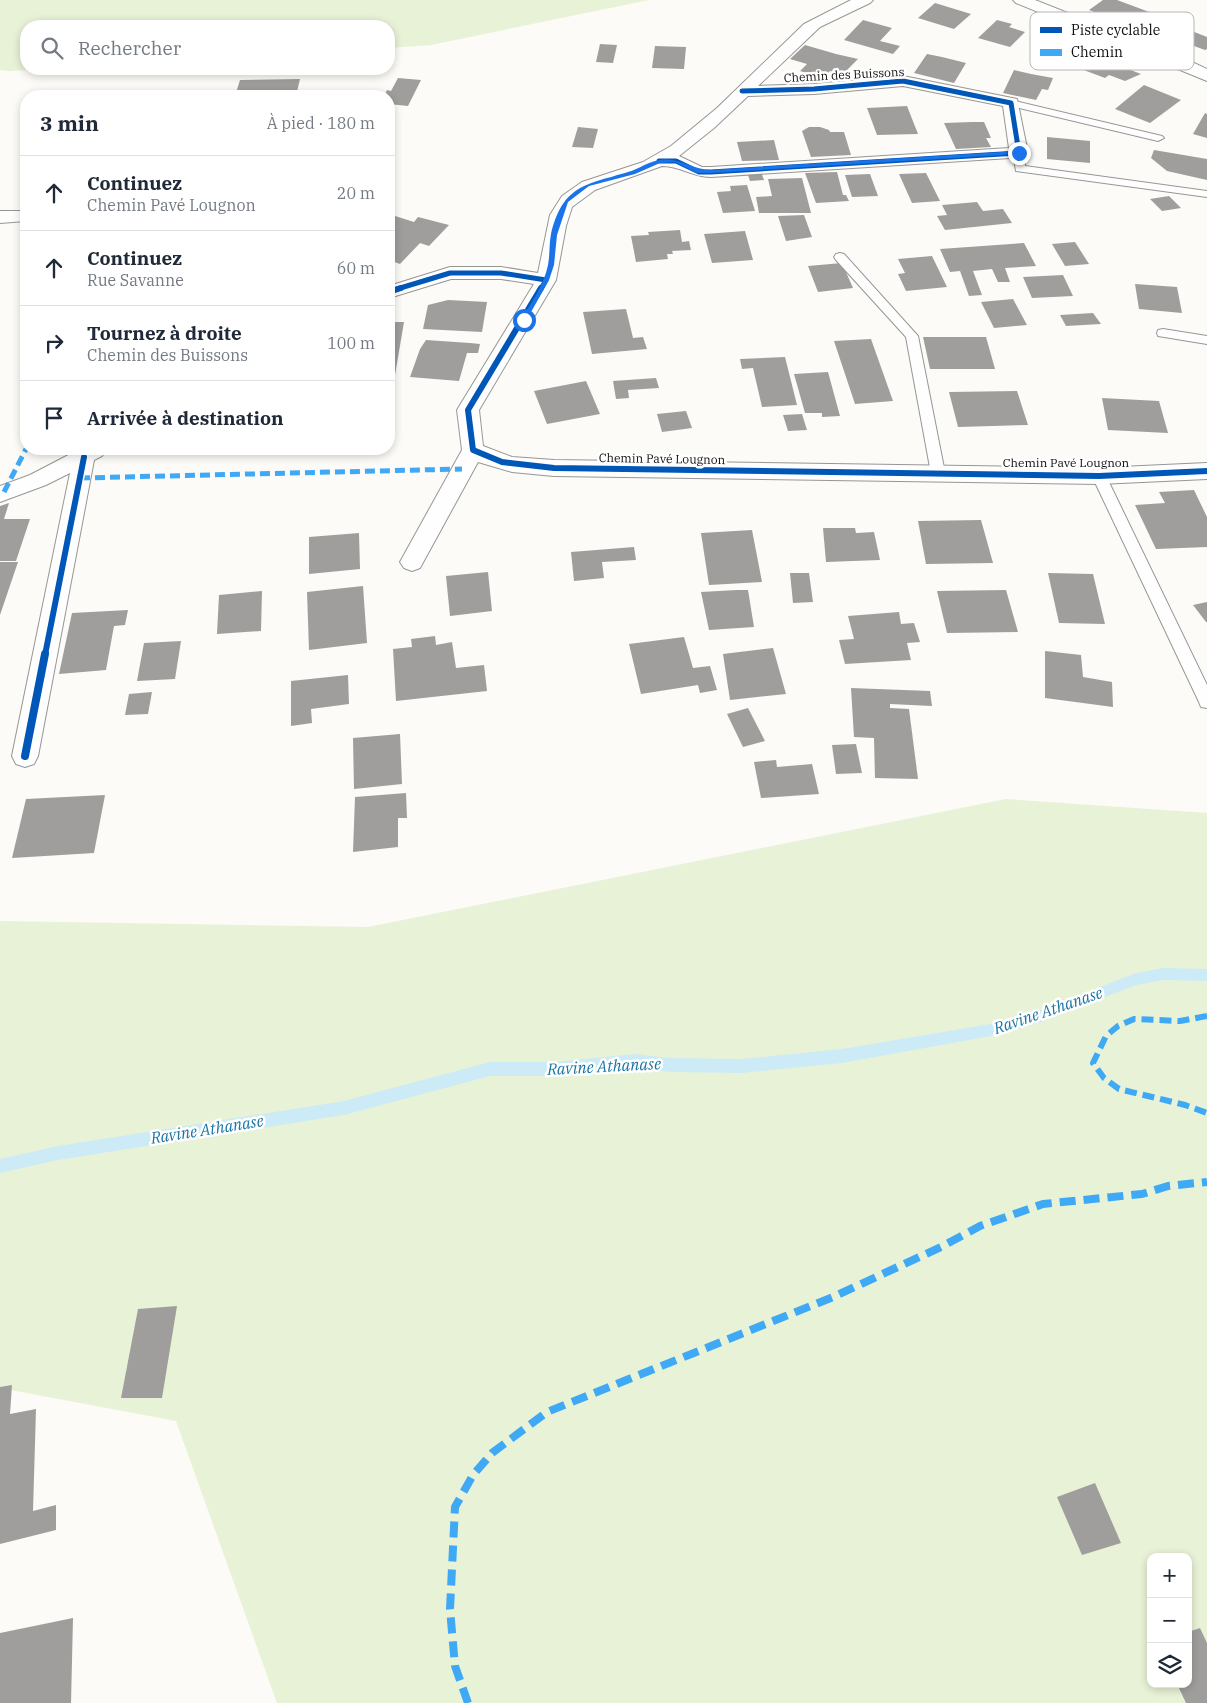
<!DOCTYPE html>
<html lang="fr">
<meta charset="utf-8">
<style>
body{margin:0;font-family:"IBM Plex Serif",serif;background:#f2f2f3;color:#1f2937}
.controls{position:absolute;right:15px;bottom:15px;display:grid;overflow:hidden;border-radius:10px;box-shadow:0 2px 8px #0003}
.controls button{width:45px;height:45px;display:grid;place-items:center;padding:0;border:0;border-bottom:1px solid #e0e1e3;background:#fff;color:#1f2937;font:25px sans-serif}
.stop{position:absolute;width:15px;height:15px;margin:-11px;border:4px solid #1a73e8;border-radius:50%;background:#fff}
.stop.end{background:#1a73e8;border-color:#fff;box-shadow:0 1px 5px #0008}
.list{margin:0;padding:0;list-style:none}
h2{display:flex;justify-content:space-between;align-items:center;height:65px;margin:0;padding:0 20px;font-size:21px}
h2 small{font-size:16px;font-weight:400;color:#747a83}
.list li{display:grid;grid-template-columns:32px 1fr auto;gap:15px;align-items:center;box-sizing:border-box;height:75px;padding:0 20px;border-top:1px solid #e0e1e3}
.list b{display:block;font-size:19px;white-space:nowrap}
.list p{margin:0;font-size:16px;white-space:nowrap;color:#747a83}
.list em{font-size:16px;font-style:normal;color:#747a83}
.icon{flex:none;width:28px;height:28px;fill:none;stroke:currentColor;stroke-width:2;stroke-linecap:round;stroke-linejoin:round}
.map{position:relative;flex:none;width:1207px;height:1703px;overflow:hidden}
.search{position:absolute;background:#fff;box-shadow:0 2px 8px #0003;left:20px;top:20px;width:375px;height:55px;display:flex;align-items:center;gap:12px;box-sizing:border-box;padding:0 18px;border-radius:20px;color:#747a83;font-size:19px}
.panel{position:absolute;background:#fff;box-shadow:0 2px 8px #0003;left:20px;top:90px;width:375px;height:365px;border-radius:20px}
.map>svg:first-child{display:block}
</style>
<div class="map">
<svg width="1207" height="1703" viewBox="0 0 1207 1703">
<rect width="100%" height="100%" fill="#fcfbf7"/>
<!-- green -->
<g fill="#e8f2d7" fill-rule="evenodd">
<polygon points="0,0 649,0 431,45 389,48 389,26 26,26 26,69 53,69 9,71 0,70"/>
<path d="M 1006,799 L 1207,813 L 1207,1703 L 277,1703 L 176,1421 L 0,1388 L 0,921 L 368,927 ZM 1151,1557 L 1188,1557 L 1188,1684 L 1151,1684 Z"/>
</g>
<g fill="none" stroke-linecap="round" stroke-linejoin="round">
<!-- stream -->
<polygon fill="#cdebf6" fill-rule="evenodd" points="1164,968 1207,969 1207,981 1164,980 1136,985 1041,1022 1002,1034 842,1063 742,1073 670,1072 634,1068 554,1076 490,1076 344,1115 58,1160 0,1173 0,1159 58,1146 344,1101 490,1062 554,1062 634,1054 670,1058 742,1059 842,1049 1002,1022 1041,1010 1136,973"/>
</g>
<!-- building -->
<g fill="#a09e9c">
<polygon points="1103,0 1117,0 1160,16 1154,20 1144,17 1141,19 1130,15 1122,22 1089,10"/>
<polygon points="935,3 971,14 954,29 918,18"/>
<polygon points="863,20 892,28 880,41 900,46 893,54 844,40"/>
<polygon points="997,20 1012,24 1009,27 1025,32 1010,47 978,38"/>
<polygon points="1174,24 1207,37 1207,49 1205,50 1194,46 1187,51 1154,38"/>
<polygon points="600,44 617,45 613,63 596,62"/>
<polygon points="805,45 836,54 858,59 842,75 830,71 823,78 800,71 807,64 790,59"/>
<polygon points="655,46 686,47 684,69 652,68"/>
<polygon points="1089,49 1114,59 1110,62 1141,74 1125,81 1109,75 1105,78 1081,69 1084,66 1072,62"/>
<polygon points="927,54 942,57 966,63 954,83 914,73"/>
<polygon points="1014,70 1031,74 1053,78 1048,90 1042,89 1036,100 1003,93"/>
<polygon points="398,78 421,80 408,106 389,104 389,96 384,96 387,90 391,91"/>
<polygon points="300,79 296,96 235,96 240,80"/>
<polygon points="1144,85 1181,100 1150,123 1115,109"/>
<polygon points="907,106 918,134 877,135 867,108"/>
<polygon points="1205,113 1207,114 1207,138 1193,134"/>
<polygon points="972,122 984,122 991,138 986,138 991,147 956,149 944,123"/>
<polygon points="578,127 598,129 593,148 572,147"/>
<polygon points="809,127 820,127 829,130 830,132 844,132 851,155 811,157 802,131"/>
<polygon points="1047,137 1090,141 1090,163 1047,159"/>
<polygon points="774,140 779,160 742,161 737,142"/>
<polygon points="1154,150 1207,159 1207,180 1167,171 1151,158"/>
<polygon points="747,172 761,172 764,180 750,181"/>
<polygon points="837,172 843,195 846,195 849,201 816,203 805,173"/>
<polygon points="926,173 940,201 912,203 899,174"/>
<polygon points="870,174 878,196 852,197 845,175"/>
<polygon points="802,178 811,213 759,213 756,197 772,196 768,179"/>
<polygon points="747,185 755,211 723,213 717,192 731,191 730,186"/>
<polygon points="1169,196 1181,208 1162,211 1150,199"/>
<polygon points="977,202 983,211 1003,209 1012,223 945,230 937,216 947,215 942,205"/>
<polygon points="392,215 414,222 418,217 449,225 429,246 420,243 400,264 389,260 389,218"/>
<polygon points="804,215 812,237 786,241 778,216"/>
<polygon points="680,230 682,242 689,241 691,250 672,251 673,254 667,254 668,259 636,262 631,236 649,235 648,232"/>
<polygon points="745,231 753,260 712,263 704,234"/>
<polygon points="1075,242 1089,264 1065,266 1052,244"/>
<polygon points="1024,243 1036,266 1005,268 1010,282 998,282 992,269 973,271 982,295 969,296 960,271 950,272 940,249"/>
<polygon points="932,256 947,287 906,291 898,274 905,273 898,259"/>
<polygon points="842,263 853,288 818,292 808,266"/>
<polygon points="1063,275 1073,296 1032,298 1023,277"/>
<polygon points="1135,284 1177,287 1182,313 1139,309"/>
<polygon points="1013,299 1027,325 994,328 981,302"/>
<polygon points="448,300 487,302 482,332 423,329 428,305"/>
<polygon points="626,309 633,338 643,337 647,349 592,354 583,312"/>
<polygon points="1093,313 1101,324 1066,326 1060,315"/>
<polygon points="389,322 404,322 395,375 389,375"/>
<polygon points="923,337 986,337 995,369 930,369"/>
<polygon points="871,339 893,401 855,404 834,341"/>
<polygon points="426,340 470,343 480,344 478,353 467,353 459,381 410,377 420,349"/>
<polygon points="785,357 797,405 762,407 753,368 742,369 740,359"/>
<polygon points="828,372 840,416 822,417 822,413 805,413 794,374"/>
<polygon points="656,378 659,388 628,390 629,398 616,399 613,381"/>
<polygon points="586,381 600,414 547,424 534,391"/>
<polygon points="1017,391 1028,425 958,427 949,392"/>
<polygon points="1102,398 1159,401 1168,433 1108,430"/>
<polygon points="686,411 692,428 662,432 657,414"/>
<polygon points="802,414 807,430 788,431 783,415"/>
<polygon points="1194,490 1207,517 1207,547 1156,549 1135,505 1165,503 1159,492"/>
<polygon points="9,503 4,519 30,519 16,561 0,561 0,506"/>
<polygon points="981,520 993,563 926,564 918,521"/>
<polygon points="823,528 855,528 856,533 874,532 880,560 826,562"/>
<polygon points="752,530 762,582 709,585 701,533"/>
<polygon points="359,533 360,569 309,574 309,537"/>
<polygon points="634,547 636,560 602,562 604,578 574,581 571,552"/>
<polygon points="0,562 18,562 0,615"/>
<polygon points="488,572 492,611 450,616 446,576"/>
<polygon points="790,573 809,573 813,602 793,603"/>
<polygon points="1048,573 1093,574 1105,624 1059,623"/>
<polygon points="363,586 367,643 309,650 307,592"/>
<polygon points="737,590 748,590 754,627 709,630 701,592"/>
<polygon points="1006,590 1018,632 947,633 937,591"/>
<polygon points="262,591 261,631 217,634 219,595"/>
<polygon points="1207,602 1207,622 1206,622 1193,605"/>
<polygon points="128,610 125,625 114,626 106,670 59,674 72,613"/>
<polygon points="899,612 901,624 914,623 920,642 907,643 911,660 845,664 839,640 854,639 848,616"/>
<polygon points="435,636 436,645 452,642 456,668 484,665 487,691 396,701 393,649 412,647 411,639"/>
<polygon points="684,637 693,668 710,666 717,690 700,693 698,685 641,694 629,644"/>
<polygon points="181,641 175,679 137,681 144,643"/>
<polygon points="773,648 786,694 730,700 723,654"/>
<polygon points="1045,651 1081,655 1083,677 1112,682 1113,707 1045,698"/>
<polygon points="348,675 349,704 311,709 312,723 291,726 291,681"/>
<polygon points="851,688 930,691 932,706 890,704 890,708 909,709 918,779 875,778 874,738 854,737"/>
<polygon points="152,692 148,714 125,715 129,694"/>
<polygon points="748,708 765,741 743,747 727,714"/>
<polygon points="400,734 402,784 354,789 353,738"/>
<polygon points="856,744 862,773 836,774 832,745"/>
<polygon points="776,760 777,767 812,764 819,794 761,798 754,762"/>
<polygon points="406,793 407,818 398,818 398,847 353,852 355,797"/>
<polygon points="105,795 94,853 12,858 26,799"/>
<polygon points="177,1306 162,1398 121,1398 138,1309"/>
<polygon points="12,1385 10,1414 36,1409 33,1511 56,1505 56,1530 0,1544 0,1387"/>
<polygon points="1095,1483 1121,1543 1082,1555 1057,1497"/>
<polygon points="73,1618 71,1703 0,1703 0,1633"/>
<polygon points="1200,1628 1207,1643 1207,1703 1186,1703 1177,1684 1188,1684 1188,1632"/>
</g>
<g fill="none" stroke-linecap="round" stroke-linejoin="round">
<defs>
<g id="lane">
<polygon points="1011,100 1162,136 1164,138 1158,141 1007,105 1007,101"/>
<polygon points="1019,150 1025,153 1025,166 1207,191 1207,197 1016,171 1013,153"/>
<polygon points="840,253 844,254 918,336 945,473 943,476 938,478 931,473 906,337 836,260 834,257 836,254"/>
<polygon points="1163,329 1207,336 1207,344 1158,336 1157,333 1158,330"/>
<polygon points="1099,471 1106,476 1207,685 1207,708 1201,707 1199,702 1092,476"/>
</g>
<g id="street">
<path d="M 851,0 L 873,0 L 870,3 L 820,27 L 758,86 L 814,84 L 903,76 L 1017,99 L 1028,153 L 1025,157 L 711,177 C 693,177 680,166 662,166 L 595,190 L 572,207 L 566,226 L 556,280 L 479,410 L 483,446 L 512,457 L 554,460 L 1099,468 L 1207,463 L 1207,479 L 1099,484 L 554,476 L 512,472 L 478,462 L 420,568 L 412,571 L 404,568 L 400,562 L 462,450 L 457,410 L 534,284 L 501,279 L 451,279 L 389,298 L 389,286 L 450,267 L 501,267 L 538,273 L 550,215 L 562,196 L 582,182 L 643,162 L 671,146 L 717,108 L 804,24 ZM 903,86 L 1003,106 L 1009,148 L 711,167 L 702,167 L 679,156 L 714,128 L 748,96 L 814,94 Z"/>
<polygon points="1013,0 1035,0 1192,62 1207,69 1207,81 1016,3"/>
<polygon points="0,211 26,211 26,221 0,223"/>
<polygon points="80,449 104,449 105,451 102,456 94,460 38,756 34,764 25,767 16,764 12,756 70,473 46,485 0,502 0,486 30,475"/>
</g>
</defs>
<!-- lane casing -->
<use href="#lane" stroke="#969694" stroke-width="2"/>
<!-- street casing -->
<use href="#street" stroke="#969694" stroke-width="2"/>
<!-- lane -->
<use href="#lane" fill="#fffefe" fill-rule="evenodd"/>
<!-- street -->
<use href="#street" fill="#fffefe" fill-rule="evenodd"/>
<!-- quiet-far2 -->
<g stroke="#3fa9f5" stroke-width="5" stroke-dasharray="10 5" stroke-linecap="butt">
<polyline points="80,478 462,469"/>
<polyline points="4,492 26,449"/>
</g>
<!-- quiet-far1 -->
<polyline stroke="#3fa9f5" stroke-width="6" stroke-dasharray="12 6" stroke-linecap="butt" points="1207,1016 1180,1021 1134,1019 1118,1026 1106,1036 1093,1063 1104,1078 1119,1089 1185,1105 1207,1113"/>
<!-- quiet -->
<polyline stroke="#3fa9f5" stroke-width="8" stroke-dasharray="16 8" stroke-linecap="butt" points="468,1703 455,1666 450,1609 455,1507 473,1475 492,1453 547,1412 833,1297 941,1247 980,1226 1043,1204 1142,1194 1168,1186 1207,1182"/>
<defs>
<g id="cycleway-far2">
<polyline points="659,161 676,161 699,172 711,172 1019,153 1011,103 903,81 814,89 742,91"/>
<polyline points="397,289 450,273 501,273 546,280 541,289"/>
</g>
<g id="cycleway-far1">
<polyline points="541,288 468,410 473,450 502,462 554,468 1099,476 1207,471"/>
<polyline points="389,292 401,288"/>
<polyline points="45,655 84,457"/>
</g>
<polyline id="cycleway" points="25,756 45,654"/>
</defs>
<!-- cycleway-far2 casing -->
<use href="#cycleway-far2" stroke="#fff" stroke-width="7"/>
<!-- cycleway-far1 casing -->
<use href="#cycleway-far1" stroke="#fff" stroke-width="9"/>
<!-- cycleway casing -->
<use href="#cycleway" stroke="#fff" stroke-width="11"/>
<!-- cycleway-far2 -->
<use href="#cycleway-far2" stroke="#0057b8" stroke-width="5"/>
<!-- cycleway-far1 -->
<use href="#cycleway-far1" stroke="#0057b8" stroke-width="6"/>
<!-- cycleway -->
<use href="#cycleway" stroke="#0057b8" stroke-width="8"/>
</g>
<!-- route -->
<path fill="#1a73e8" d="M 1019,151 L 1020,154 L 711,173 L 697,173 L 675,162 L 660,163 L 635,174 L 589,186 L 568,202 L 557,235 L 554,265 L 549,280 L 526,321 L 521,320 C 531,303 544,285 548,265 C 550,255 549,244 551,234 C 563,185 585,185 628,172 C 639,169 649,161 660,160 C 679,157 693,170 711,170 Z"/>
<g text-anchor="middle" stroke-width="5" stroke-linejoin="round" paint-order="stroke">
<!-- far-street labels -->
<g font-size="12" fill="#101010" stroke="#fff">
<text transform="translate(844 75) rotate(-3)" y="4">Chemin des Buissons</text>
<text transform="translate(662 459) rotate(1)" y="4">Chemin Pavé Lougnon</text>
<text x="1066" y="467">Chemin Pavé Lougnon</text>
</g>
<!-- water labels -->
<g font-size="16" font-style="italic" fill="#1973a3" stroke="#fff">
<text transform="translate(1048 1010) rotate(-19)" y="6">Ravine Athanase</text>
<text transform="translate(604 1066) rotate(-3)" y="6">Ravine Athanase</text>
<text transform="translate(207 1129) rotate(-9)" y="6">Ravine Athanase</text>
</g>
</g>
<!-- legend -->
<rect x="1030" y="12" width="164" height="58" rx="8" fill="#fff" stroke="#b7b7b7" stroke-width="1"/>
<rect x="1040" y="27" width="22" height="6" fill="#0057b8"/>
<rect x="1040" y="49" width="22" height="7" fill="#3fa9f5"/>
<g font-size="14" fill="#101010">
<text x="1071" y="35">Piste cyclable</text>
<text x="1071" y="57">Chemin</text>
</g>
</svg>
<div class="controls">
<button>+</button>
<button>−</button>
<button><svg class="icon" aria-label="layers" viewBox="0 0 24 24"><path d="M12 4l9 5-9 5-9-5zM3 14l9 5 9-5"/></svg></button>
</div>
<div class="stop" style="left:524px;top:320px"></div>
<div class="stop end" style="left:1019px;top:153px"></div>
<div class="search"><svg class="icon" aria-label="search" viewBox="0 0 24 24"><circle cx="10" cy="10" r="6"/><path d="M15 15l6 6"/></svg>Rechercher</div>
<section class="panel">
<h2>3 min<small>À pied · 180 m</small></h2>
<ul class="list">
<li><svg class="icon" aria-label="ahead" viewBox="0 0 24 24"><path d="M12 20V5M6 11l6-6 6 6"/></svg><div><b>Continuez</b><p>Chemin Pavé Lougnon</p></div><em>20 m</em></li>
<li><svg class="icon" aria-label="ahead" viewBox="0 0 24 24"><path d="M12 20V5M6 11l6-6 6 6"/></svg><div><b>Continuez</b><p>Rue Savanne</p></div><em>60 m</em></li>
<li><svg class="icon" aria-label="right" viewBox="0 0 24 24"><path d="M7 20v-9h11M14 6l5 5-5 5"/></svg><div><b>Tournez à droite</b><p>Chemin des Buissons</p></div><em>100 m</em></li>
<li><svg class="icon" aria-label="arrive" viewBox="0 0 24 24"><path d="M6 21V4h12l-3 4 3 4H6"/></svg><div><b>Arrivée à destination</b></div></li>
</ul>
</section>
</div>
